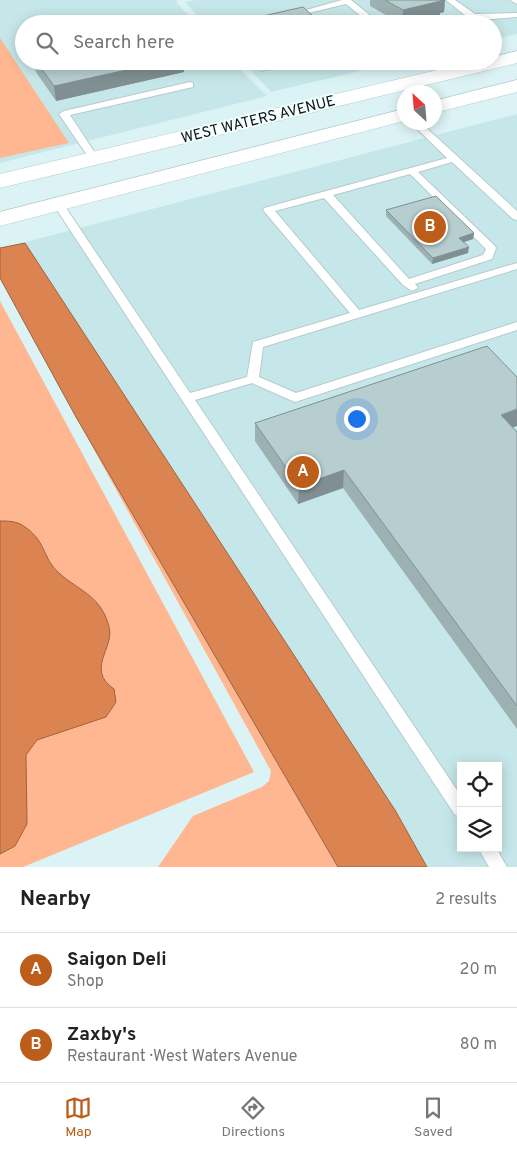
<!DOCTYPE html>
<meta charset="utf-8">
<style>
body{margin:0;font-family:Overpass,sans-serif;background:#f2f2f2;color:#222}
.controls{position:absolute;right:15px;bottom:15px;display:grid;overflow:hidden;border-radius:0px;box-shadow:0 2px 12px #0003}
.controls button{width:45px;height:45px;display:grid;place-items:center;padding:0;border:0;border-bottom:1px solid #e0e0e0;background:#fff;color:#222;font:25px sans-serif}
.compass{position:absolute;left:397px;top:85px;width:45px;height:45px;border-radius:50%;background:#fff;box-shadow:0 2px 12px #0003;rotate:334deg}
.you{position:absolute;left:356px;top:418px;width:18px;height:18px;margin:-12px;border:4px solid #fff;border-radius:50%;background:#1a73e8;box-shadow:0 0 0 8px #1a73e833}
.badge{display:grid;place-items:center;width:32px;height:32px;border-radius:50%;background:#bd5d1a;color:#fff;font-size:16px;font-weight:700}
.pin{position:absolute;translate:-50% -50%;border:2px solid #fff;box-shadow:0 1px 5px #0006}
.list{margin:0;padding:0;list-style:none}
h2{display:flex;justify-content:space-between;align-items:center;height:65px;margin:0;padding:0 20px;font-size:21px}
h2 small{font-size:16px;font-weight:400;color:#767676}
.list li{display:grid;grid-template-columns:32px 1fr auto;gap:15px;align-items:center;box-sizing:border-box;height:75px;padding:0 20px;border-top:1px solid #e0e0e0}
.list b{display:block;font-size:19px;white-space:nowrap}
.list p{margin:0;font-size:16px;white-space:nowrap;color:#767676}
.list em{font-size:16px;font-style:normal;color:#767676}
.icon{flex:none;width:28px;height:28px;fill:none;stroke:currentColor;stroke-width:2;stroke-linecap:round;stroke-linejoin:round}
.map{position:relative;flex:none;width:517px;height:867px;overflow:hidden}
.search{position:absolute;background:#fff;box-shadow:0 2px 12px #0003;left:15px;right:15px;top:15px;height:55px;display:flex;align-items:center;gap:12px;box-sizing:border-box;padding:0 18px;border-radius:28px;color:#767676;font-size:19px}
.sheet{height:215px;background:#fff}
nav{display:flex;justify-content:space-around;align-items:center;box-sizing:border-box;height:70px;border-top:1px solid #e0e0e0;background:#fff;font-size:14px;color:#767676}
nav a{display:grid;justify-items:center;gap:2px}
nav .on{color:#bd5d1a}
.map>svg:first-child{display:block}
</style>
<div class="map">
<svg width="517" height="867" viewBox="0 0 517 867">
<rect width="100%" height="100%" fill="#dcf3f5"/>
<!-- built -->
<g fill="#c6e7e9" fill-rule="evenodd">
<polygon points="0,0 177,0 177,3 197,24 24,24 24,61 232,61 267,96 0,163"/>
<polygon points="193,0 517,0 517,34 493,40 493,24 206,24 185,2"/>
<polygon points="242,61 402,61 271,92"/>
<path d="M 517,114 L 517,867 L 427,867 L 395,810 L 25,243 L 10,246 ZM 461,766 L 498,766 L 498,848 L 461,848 Z"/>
</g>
<!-- green -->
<g fill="#feb791">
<polygon points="0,38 69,143 0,158"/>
<polygon points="0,301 254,772 23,867 0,867"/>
<polygon points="76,417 320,834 338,867 158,867 193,816 262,787 269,781 271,771"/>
</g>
<!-- water -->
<g fill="#db8451" stroke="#9d633f">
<polygon points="25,243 395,810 427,867 338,867 76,417 0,278 0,248"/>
<path d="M 0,521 C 9,521 17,521 25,527 C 42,539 42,549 51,564 C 68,588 101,591 109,627 C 115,648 85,669 114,689 L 116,702 L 106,717 L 37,740 L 26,755 L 27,824 L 15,846 L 0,854 Z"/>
</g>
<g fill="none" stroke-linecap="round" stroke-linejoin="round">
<defs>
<g id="lane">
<polygon points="342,0 351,0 381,24 371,24 346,4 292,17 288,15"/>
<polygon points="446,0 455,0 475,14 517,13 517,17 436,24 466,16"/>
<polygon points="510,0 517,0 517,4"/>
<polygon points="250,61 259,61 263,65 279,61 295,61 261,71"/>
<polygon points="431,61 442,61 458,72 451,74"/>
<polygon points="190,82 193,83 193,87 70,115 99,159 94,162 91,161 59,114 64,111"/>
<path d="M 410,122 L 420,122 L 517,211 L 517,220 L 513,219 L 452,162 L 418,172 L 495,246 L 496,248 L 492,259 L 415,284 L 418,288 L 412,291 L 403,285 L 324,198 L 275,211 L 359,310 L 517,263 L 517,269 L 263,347 L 259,377 L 296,393 L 517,322 L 517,330 L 295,402 L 252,383 L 195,400 L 461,796 L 461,817 L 455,815 L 53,204 L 58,201 L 62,202 L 190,393 L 247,377 L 253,342 L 350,313 L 263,210 L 264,208 L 447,158 ZM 410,174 L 486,249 L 483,255 L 409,279 L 333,195 Z"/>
<polygon points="478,848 496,848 507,867 489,867"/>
</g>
<g id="secondary">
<polygon points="517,51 517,63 0,188 0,174 475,61 493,61 493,57"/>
<polygon points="517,80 517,92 434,113 434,101"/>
<polygon points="404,109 404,121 0,226 0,212"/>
</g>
</defs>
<!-- lane casing -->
<use href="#lane" stroke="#b5cbcd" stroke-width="2"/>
<!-- secondary casing -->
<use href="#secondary" stroke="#b5cbcd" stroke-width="1"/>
<!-- lane -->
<use href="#lane" fill="#fff" fill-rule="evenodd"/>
<!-- secondary -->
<use href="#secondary" fill="#fff" fill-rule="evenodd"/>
</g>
<!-- wall -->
<g fill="#9db1b3">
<polygon points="370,0 445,0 444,12 440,13 440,15 402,24 370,6"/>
<polygon points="34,61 183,61 184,72 56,101 36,72"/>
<polygon points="386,210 474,233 473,239 464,242 468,253 432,264 386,216"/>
<polygon points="255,423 512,427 517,432 517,729 343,488 298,504 255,441"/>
</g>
<!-- shaded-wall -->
<g fill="#809092">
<polygon points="439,0 445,0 444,12 440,13 440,15 402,24 403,10"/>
<polygon points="167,61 183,61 184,72 56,101 54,86"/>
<polygon points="474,233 473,239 458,244 459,238"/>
<polygon points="469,247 468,253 432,264 433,258"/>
<polygon points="517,409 517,426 497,433 501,415"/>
<polygon points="344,470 343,488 298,504 299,486"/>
</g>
<!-- building -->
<g fill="#b7ced0" stroke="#809092">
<polygon points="385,0 440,0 441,1 403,10"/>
<polygon points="303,7 322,24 243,24 241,21"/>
<polygon points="36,61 167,61 54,86"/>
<polygon points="436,196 474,233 459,238 469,247 433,258 386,210"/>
<polygon points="487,346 517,377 517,409 501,415 517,432 517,706 344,470 299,486 255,423"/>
</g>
<g text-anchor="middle" stroke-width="4" stroke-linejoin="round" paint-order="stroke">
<!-- far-street labels -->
<g font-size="15" fill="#0c1515" stroke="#f4fdfe">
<text transform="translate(258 119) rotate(-14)" y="5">WEST WATERS AVENUE</text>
</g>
</g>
</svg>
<div class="controls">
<button><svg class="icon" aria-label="locate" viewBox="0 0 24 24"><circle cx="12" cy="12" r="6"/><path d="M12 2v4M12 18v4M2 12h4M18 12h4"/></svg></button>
<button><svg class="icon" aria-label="layers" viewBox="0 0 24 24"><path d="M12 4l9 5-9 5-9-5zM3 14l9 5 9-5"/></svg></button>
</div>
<svg class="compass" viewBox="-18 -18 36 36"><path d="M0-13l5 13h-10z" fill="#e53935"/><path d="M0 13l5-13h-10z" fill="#767676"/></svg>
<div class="you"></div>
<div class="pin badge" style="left:303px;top:472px">A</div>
<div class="pin badge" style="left:430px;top:227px">B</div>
<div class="search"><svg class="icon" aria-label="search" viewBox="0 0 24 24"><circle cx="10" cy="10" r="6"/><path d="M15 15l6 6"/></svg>Search here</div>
</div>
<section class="sheet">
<h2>Nearby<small>2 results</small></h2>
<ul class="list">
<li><span class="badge">A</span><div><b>Saigon Deli</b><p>Shop</p></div><em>20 m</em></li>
<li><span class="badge">B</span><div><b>Zaxby's</b><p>Restaurant · West Waters Avenue</p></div><em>80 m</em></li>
</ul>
</section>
<nav>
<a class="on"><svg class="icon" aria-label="map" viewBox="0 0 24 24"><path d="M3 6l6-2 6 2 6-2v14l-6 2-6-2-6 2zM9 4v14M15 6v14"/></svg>Map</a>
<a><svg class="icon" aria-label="directions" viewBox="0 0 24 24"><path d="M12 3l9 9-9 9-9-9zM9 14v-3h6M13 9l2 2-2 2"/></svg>Directions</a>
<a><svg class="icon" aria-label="saved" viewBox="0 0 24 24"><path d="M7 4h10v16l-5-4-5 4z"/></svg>Saved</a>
</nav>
